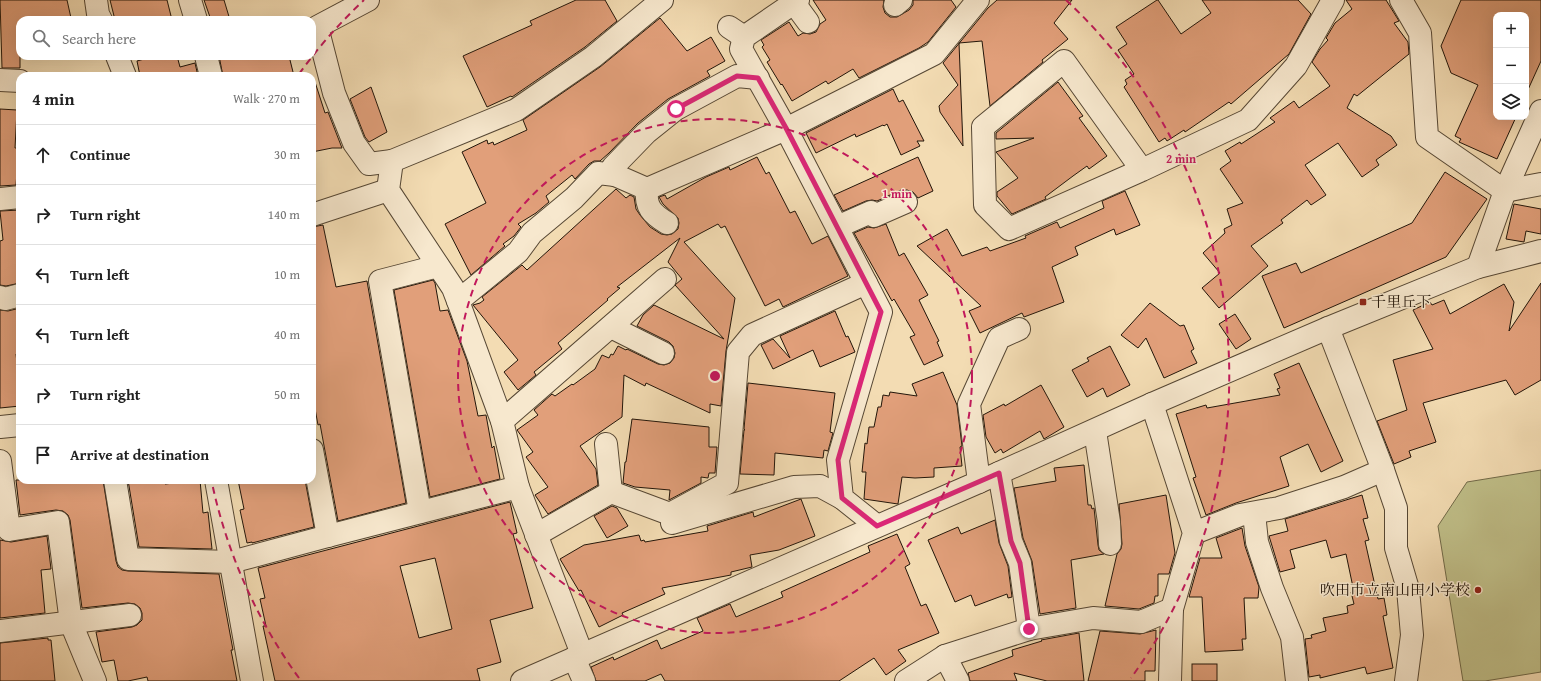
<!DOCTYPE html>
<meta charset="utf-8">
<style>
body{margin:0;font-family:"Gentium Book Plus","Noto Serif JP",serif;background:#f6f6f6;color:#222}
.controls{position:absolute;right:12px;top:12px;display:grid;overflow:hidden;border-radius:8px;box-shadow:0 4px 16px #0002}
.controls button{width:36px;height:36px;display:grid;place-items:center;padding:0;border:0;border-bottom:1px solid #e0e0e0;background:#fff;color:#222;font:20px sans-serif}
.stop{position:absolute;width:12px;height:12px;margin:-9px;border:3px solid #db2777;border-radius:50%;background:#fff}
.stop.end{background:#db2777;border-color:#fff;box-shadow:0 1px 4px #0008}
.list{margin:0;padding:0;list-style:none}
h2{display:flex;justify-content:space-between;align-items:center;height:52px;margin:0;padding:0 16px;font-size:17px}
h2 small{font-size:13px;font-weight:400;color:#767676}
.list li{display:grid;grid-template-columns:26px 1fr auto;gap:12px;align-items:center;box-sizing:border-box;height:60px;padding:0 16px;border-top:1px solid #e0e0e0}
.list b{display:block;font-size:15px;white-space:nowrap}
.list em{font-size:13px;font-style:normal;color:#767676}
.icon{flex:none;width:22px;height:22px;fill:none;stroke:currentColor;stroke-width:2;stroke-linecap:round;stroke-linejoin:round}
.map{position:relative;flex:none;width:1541px;height:681px;overflow:hidden}
.search{position:absolute;background:#fff;box-shadow:0 4px 16px #0002;left:16px;top:16px;width:300px;height:44px;display:flex;align-items:center;gap:10px;box-sizing:border-box;padding:0 14px;border-radius:12px;color:#767676;font-size:15px}
.panel{position:absolute;background:#fff;box-shadow:0 4px 16px #0002;left:16px;top:72px;width:300px;height:412px;border-radius:12px}
.map>svg:first-child{display:block}
</style>
<div class="map">
<svg width="1541" height="681" viewBox="0 0 1541 681">
<rect width="100%" height="100%" fill="#f3dcb3"/>
<filter id="stains"><feTurbulence type="fractalNoise" baseFrequency=".005" numOctaves="4"/><feColorMatrix values="0 0 0 0 .2 0 0 0 0 .09 0 0 0 0 .02 0 0 0 .5 -.17"/></filter>
<radialGradient id="worn" r=".72"><stop offset=".6" stop-color="#630" stop-opacity="0"/><stop offset="1" stop-color="#630" stop-opacity=".3"/></radialGradient>
<!-- green -->
<polygon fill="#c0bf89" stroke="#716a49" points="1541,470 1541,672 1485,681 1463,681 1438,526 1467,482"/>
<!-- building -->
<g fill="#e19f7a" stroke="#221509" fill-rule="evenodd">
<polygon points="0,0 67,0 71,18 61,20 20,20 20,68 2,68"/>
<polygon points="110,0 167,0 172,20 115,20"/>
<polygon points="204,0 224,0 230,20 211,20"/>
<polygon points="576,0 605,0 617,21 585,47 512,97 511,96 487,107 463,56 532,25 530,21"/>
<polygon points="813,0 884,0 883,7 885,13 890,17 897,17 909,10 913,5 913,0 951,0 956,7 928,42 919,48 859,78 853,69 828,84 826,81 792,101 782,84 781,85 767,62 770,60 762,47 764,45 761,40 789,22 798,36 803,33 810,34 816,32 820,24 826,20"/>
<polygon points="997,0 1072,0 1054,23 1068,39 1042,60 1043,62 990,106 982,41 959,43 963,146 940,112 939,106 958,85 943,63 988,8"/>
<polygon points="1157,0 1158,0 1181,34 1211,13 1202,0 1298,0 1311,14 1289,54 1231,104 1229,102 1185,132 1184,130 1167,141 1165,138 1159,142 1124,87 1127,84 1125,80 1134,74 1118,50 1127,44 1116,27"/>
<polygon points="1346,0 1386,0 1399,21 1394,23 1408,42 1409,54 1357,96 1354,94 1347,108 1391,136 1397,145 1376,160 1379,165 1362,177 1338,143 1305,165 1326,195 1311,205 1307,200 1281,220 1283,223 1251,246 1268,266 1219,308 1202,288 1220,273 1203,253 1225,233 1224,229 1232,225 1227,209 1243,203 1220,169 1231,161 1225,151 1240,142 1241,144 1275,122 1270,118 1294,101 1299,108 1330,86 1312,62 1320,49 1328,40 1326,38 1335,23 1352,9"/>
<polygon points="1461,0 1541,0 1541,61 1526,94 1526,15 1496,15 1496,117 1516,117 1497,159 1459,142 1461,139 1455,136 1478,85 1451,73 1441,46"/>
<polygon points="660,18 687,51 711,37 725,61 707,71 710,76 668,99 638,123 609,153 600,161 594,161 589,164 575,179 572,175 546,196 549,202 536,213 518,224 521,227 514,236 503,244 505,246 471,275 445,224 486,203 462,152 487,140 488,144 493,142 494,145 527,130 523,120 600,67"/>
<polygon points="155,56 177,56 180,67 195,63 198,76 140,76 137,61"/>
<polygon points="219,56 289,56 294,76 223,76"/>
<polygon points="315,82 325,113 328,112 342,148 332,148 312,152 312,83"/>
<polygon points="1058,82 1083,116 1079,118 1107,156 1089,169 1087,166 1073,176 1045,197 1046,199 1012,214 997,196 997,192 1018,178 996,152 1034,138 996,139 996,133"/>
<polygon points="371,87 387,132 369,142 365,137 350,99"/>
<polygon points="893,89 899,102 903,100 924,141 917,141 920,146 901,155 887,124 884,126 883,125 856,137 855,134 816,153 806,133"/>
<polygon points="0,109 17,110 15,148 19,148 16,185 0,186"/>
<polygon points="757,157 766,174 769,172 790,213 795,211 812,244 828,236 848,276 783,307 779,299 765,306 725,226 721,228 718,224 684,242 735,298 726,351 721,406 710,404 710,413 646,383 645,386 624,375 622,417 580,446 596,469 598,485 548,514 535,495 548,487 526,457 533,452 517,430 538,415 534,410 552,394 555,396 572,384 573,385 595,369 602,355 609,358 611,354 613,355 618,346 626,350 627,349 658,364 664,365 670,363 674,358 675,353 673,346 669,342 637,326 643,315 654,305 724,339 675,285 682,279 668,262 680,238 617,287 620,288 607,299 608,300 558,343 562,349 534,372 536,375 518,390 504,372 518,360 473,305 480,303 484,300 482,297 522,265 527,270 616,189 626,198 630,195 634,197 636,209 640,215 650,227 661,234 667,235 672,234 678,229 679,223 678,218 663,204 659,197 665,195 667,199 706,177 729,167 730,170"/>
<polygon points="918,157 933,191 918,198 913,192 907,190 901,190 877,201 872,200 866,201 843,211 834,195"/>
<polygon points="1445,172 1487,199 1446,257 1284,328 1262,276 1296,263 1301,273 1412,223"/>
<polygon points="1125,191 1140,225 1116,235 1114,229 1075,247 1078,255 1052,267 1064,302 1024,317 1022,313 980,333 969,311 981,306 917,246 947,229 962,256 987,247 990,251 1026,238 1025,236 1057,222 1060,228 1104,208 1102,201"/>
<polygon points="1514,204 1541,209 1541,234 1526,231 1524,242 1506,239"/>
<polygon points="20,210 20,283 6,286 0,285 0,241 3,240 0,211"/>
<polygon points="886,224 899,256 904,253 928,295 919,300 939,341 937,342 943,356 924,365 910,337 915,335 894,299 892,301 854,233 868,227 874,228"/>
<polygon points="323,225 336,287 367,281 406,503 338,521 320,424 318,425 312,392 312,227"/>
<polygon points="433,280 435,283 440,311 448,310 467,361 478,416 486,415 492,448 494,446 500,479 430,497 394,290"/>
<polygon points="1541,283 1541,380 1515,395 1506,380 1423,403 1436,442 1409,451 1411,457 1394,464 1377,421 1407,410 1393,360 1433,349 1413,310 1430,302 1432,305 1444,300 1450,314 1504,284 1514,302 1509,331"/>
<polygon points="1150,303 1180,326 1184,325 1194,349 1191,351 1197,363 1164,378 1146,338 1138,348 1121,335"/>
<polygon points="20,308 20,354 16,354 20,390 20,406 0,408 0,310 8,311"/>
<polygon points="835,311 846,337 848,336 855,352 820,367 813,350 773,369 761,345 773,339 790,358 780,336"/>
<polygon points="1235,314 1251,339 1236,349 1219,324"/>
<polygon points="1110,346 1130,385 1107,397 1103,388 1087,397 1072,370 1089,361 1087,358"/>
<polygon points="1299,363 1343,461 1321,472 1308,444 1280,457 1289,486 1236,503 1206,515 1193,478 1196,477 1176,414 1206,405 1207,408 1280,395 1277,389 1280,388 1274,374"/>
<polygon points="943,372 957,405 962,446 960,447 962,466 934,468 934,477 915,478 902,477 898,504 864,499 866,472 862,472 865,443 867,444 869,427 874,427 878,407 881,407 883,395 889,396 890,392 917,396 912,384"/>
<polygon points="748,383 835,393 830,432 833,433 828,451 824,450 823,458 775,453 774,475 740,474 744,430 745,430 744,429"/>
<polygon points="1041,385 1064,427 1044,439 1040,431 1003,453 1001,449 995,453 986,437 983,415 1004,404 1005,406"/>
<polygon points="632,419 709,427 709,447 717,447 715,473 709,473 708,478 701,477 701,483 669,500 670,490 635,487 623,483 625,462 626,462"/>
<polygon points="1084,465 1088,505 1091,505 1092,509 1094,508 1098,545 1099,550 1104,554 1071,560 1076,608 1040,614 1032,561 1023,538 1014,488 1056,481 1054,468"/>
<polygon points="16,480 103,480 116,561 118,567 122,570 128,571 219,574 233,650 231,650 237,681 148,681 147,677 128,681 118,681 114,660 102,662 96,632 132,627 137,625 142,620 142,613 140,608 135,604 128,603 82,608 70,520 68,515 63,511 56,510 20,515"/>
<polygon points="128,480 165,480 165,484 200,480 203,513 208,512 212,549 139,547"/>
<polygon points="238,480 305,480 314,527 252,543 252,542 247,543 240,510 244,509"/>
<polygon points="1166,495 1175,553 1169,574 1158,574 1158,596 1155,596 1154,603 1139,609 1105,606 1117,554 1121,549 1122,544 1119,504"/>
<polygon points="1362,495 1368,518 1363,519 1369,540 1365,541 1378,599 1384,598 1387,615 1383,616 1393,668 1367,674 1365,667 1320,678 1320,675 1309,677 1305,639 1312,638 1311,635 1326,631 1323,618 1348,613 1347,606 1354,604 1351,592 1354,592 1346,554 1331,558 1326,540 1290,550 1295,568 1280,572 1269,536 1288,531 1285,519"/>
<polygon points="801,499 815,536 779,550 750,555 752,567 731,572 731,575 662,588 665,594 622,613 623,615 599,627 581,590 579,591 560,559 584,545 639,535 641,541 644,540 645,542 708,531 707,526 753,512 754,517"/>
<path d="M 510,502 L 517,533 L 513,534 L 533,608 L 490,620 L 501,662 L 477,669 L 480,681 L 275,681 L 263,626 L 266,626 L 260,599 L 265,598 L 258,568 ZM 435,558 L 452,629 L 419,638 L 400,566 Z"/>
<polygon points="612,506 617,508 628,526 607,538 594,516"/>
<polygon points="995,520 999,543 1008,566 1012,597 1008,598 1007,594 975,606 971,595 955,602 928,540 958,527 961,534"/>
<polygon points="1242,528 1245,546 1259,587 1258,598 1244,598 1246,639 1242,639 1243,650 1205,652 1202,597 1189,597 1200,558 1222,558 1216,538"/>
<polygon points="897,534 910,564 905,567 921,606 926,604 939,633 898,650 906,661 886,675 874,658 839,681 665,681 661,674 645,681 596,681 591,667 613,657 614,660 657,640 661,649 703,631 697,618 730,604 736,617 783,597 781,592 870,552 868,546"/>
<polygon points="47,536 51,569 41,570 45,613 0,618 0,540 11,542"/>
<polygon points="1156,630 1155,671 1145,671 1145,681 1088,681 1100,631 1140,634"/>
<polygon points="1079,633 1084,681 1047,681 1014,673 1017,681 970,681 968,673 1013,656 1012,650 1042,641 1041,640"/>
<polygon points="48,638 48,640 51,640 55,681 0,681 0,643"/>
<rect x="1192" y="664" width="25" height="17"/>
</g>
<g fill="none" stroke-linecap="round" stroke-linejoin="round">
<defs>
<g id="minor">
<polyline points="96,0 98,14 101,20"/>
<polyline points="190,0 196,20"/>
<polyline points="368,0 317,27 334,93 354,143 369,164 392,161"/>
<polyline points="1401,0 1420,33 1427,137 1505,191 1541,184"/>
<polyline points="794,3 808,22"/>
<polyline points="895,5 901,0"/>
<polyline points="729,27 744,37"/>
<polyline points="117,56 125,76"/>
<polyline points="206,56 211,76"/>
<polyline points="0,80 20,81"/>
<polyline points="1142,170 1064,61 983,127 985,205 1009,229 1142,170 1248,120 1296,66 1333,0"/>
<polyline points="615,175 647,189 786,129 741,49 744,37 798,0"/>
<path d="M 647,189 C 645,207 652,214 667,223"/>
<polyline points="0,199 20,197"/>
<polyline points="312,215 388,190"/>
<polyline points="837,227 871,212 874,216 906,202"/>
<polyline points="1478,267 1505,191 1541,111"/>
<polyline points="0,297 5,299 20,295"/>
<polyline points="458,301 518,252 532,233 574,198 598,173 615,175 613,167 646,133 676,109 737,76 758,78"/>
<polyline points="611,327 663,353"/>
<polyline points="1328,328 1383,470 1396,508 1396,548 1408,589 1412,635 1406,681"/>
<polyline points="1152,404 1194,533 1172,609 1170,681"/>
<polyline points="502,421 665,279"/>
<polyline points="0,427 20,425"/>
<polyline points="1095,431 1109,522 1110,544"/>
<polyline points="606,444 611,492"/>
<polyline points="312,450 328,536"/>
<polyline points="0,461 9,530 58,522 71,623 95,681"/>
<polyline points="999,473 1011,541 1020,563 1029,629"/>
<polyline points="115,480 128,559 231,562 328,536 518,487"/>
<polyline points="216,480 252,681"/>
<polyline points="979,482 969,404 999,338 1019,329"/>
<polyline points="420,512 380,281 438,266"/>
<polyline points="1254,513 1257,542 1272,588 1292,637 1297,681"/>
<polyline points="672,523 794,487 820,486 842,498"/>
<polyline points="877,526 842,498 838,460 881,312 786,129 934,54 978,0"/>
<polyline points="1194,533 1240,515 1279,508 1344,487 1383,470"/>
<polyline points="536,535 611,492 670,514 727,483 738,352 752,335 866,283"/>
<polyline points="0,631 130,615"/>
<polyline points="582,654 518,487 502,421 458,301 453,288 388,190 392,161 516,110 593,57 662,0"/>
<polyline points="945,656 958,681"/>
<polyline points="574,658 584,681"/>
<polyline points="522,681 979,482 1152,404 1328,328 1478,267 1541,251"/>
<polyline points="906,681 945,656 1029,629 1093,618 1141,622 1172,609"/>
</g>
</defs>
<!-- minor casing -->
<use href="#minor" stroke="#564734" stroke-width="24"/>
<!-- minor -->
<use href="#minor" stroke="#f7e8ce" stroke-width="22"/>
</g>
<g fill="none" stroke-linecap="round" stroke-linejoin="round">
<!-- route -->
<polyline stroke="#db2777" stroke-width="5" points="676,109 737,76 758,78 786,128 881,312 838,460 842,498 877,526 999,473 1011,541 1020,563 1029,629"/>
</g>
<!-- distance rings -->
<g fill="none" stroke="#c2185b" stroke-width="2" stroke-dasharray="7 5">
<circle cx="715" cy="376" r="257"/>
<path d="M299 678A514 514 0 0 1 212 483M299 74A514 514 0 0 1 364 0M1066 0A514 514 0 0 1 1131 678"/>
</g>
<!-- markers -->
<g fill="#8f2418" stroke="#f7e8ce" stroke-width="1.5">
<rect x="1359" y="298" width="8" height="8" rx="2"/>
<circle cx="1478" cy="590" r="4"/>
</g>
<g text-anchor="middle" stroke-width="3" stroke-linejoin="round" paint-order="stroke">
<!-- poi labels -->
<g font-size="15" fill="#221509" stroke="#f7e8ce" text-anchor="start">
<text x="1371" y="307">千里丘下</text>
<text x="1470" y="595" text-anchor="end">吹田市立南山田小学校</text>
</g>
</g>
<circle cx="715" cy="376" r="6" fill="#c2185b" stroke="#f7e8ce" stroke-width="2"/>
<g font-size="12" text-anchor="middle" font-weight="bold" fill="#c2185b" stroke="#f7e8ce" stroke-width="3" stroke-linejoin="round" paint-order="stroke">
<text x="1181" y="163">2 min</text>
<text x="897" y="198">1 min</text>
</g>
<rect width="100%" height="100%" filter="url(#stains)"/>
<rect width="100%" height="100%" fill="url(#worn)"/>
</svg>
<div class="controls">
<button>+</button>
<button>−</button>
<button><svg class="icon" aria-label="layers" viewBox="0 0 24 24"><path d="M12 4l9 5-9 5-9-5zM3 14l9 5 9-5"/></svg></button>
</div>
<div class="stop" style="left:676px;top:109px"></div>
<div class="stop end" style="left:1029px;top:629px"></div>
<div class="search"><svg class="icon" aria-label="search" viewBox="0 0 24 24"><circle cx="10" cy="10" r="6"/><path d="M15 15l6 6"/></svg>Search here</div>
<section class="panel">
<h2>4 min<small>Walk · 270 m</small></h2>
<ul class="list">
<li><svg class="icon" aria-label="ahead" viewBox="0 0 24 24"><path d="M12 20V5M6 11l6-6 6 6"/></svg><div><b>Continue</b></div><em>30 m</em></li>
<li><svg class="icon" aria-label="right" viewBox="0 0 24 24"><path d="M7 20v-9h11M14 6l5 5-5 5"/></svg><div><b>Turn right</b></div><em>140 m</em></li>
<li><svg class="icon" aria-label="left" viewBox="0 0 24 24"><path d="M17 20v-9H6M10 6l-5 5 5 5"/></svg><div><b>Turn left</b></div><em>10 m</em></li>
<li><svg class="icon" aria-label="left" viewBox="0 0 24 24"><path d="M17 20v-9H6M10 6l-5 5 5 5"/></svg><div><b>Turn left</b></div><em>40 m</em></li>
<li><svg class="icon" aria-label="right" viewBox="0 0 24 24"><path d="M7 20v-9h11M14 6l5 5-5 5"/></svg><div><b>Turn right</b></div><em>50 m</em></li>
<li><svg class="icon" aria-label="arrive" viewBox="0 0 24 24"><path d="M6 21V4h12l-3 4 3 4H6"/></svg><div><b>Arrive at destination</b></div></li>
</ul>
</section>
</div>
